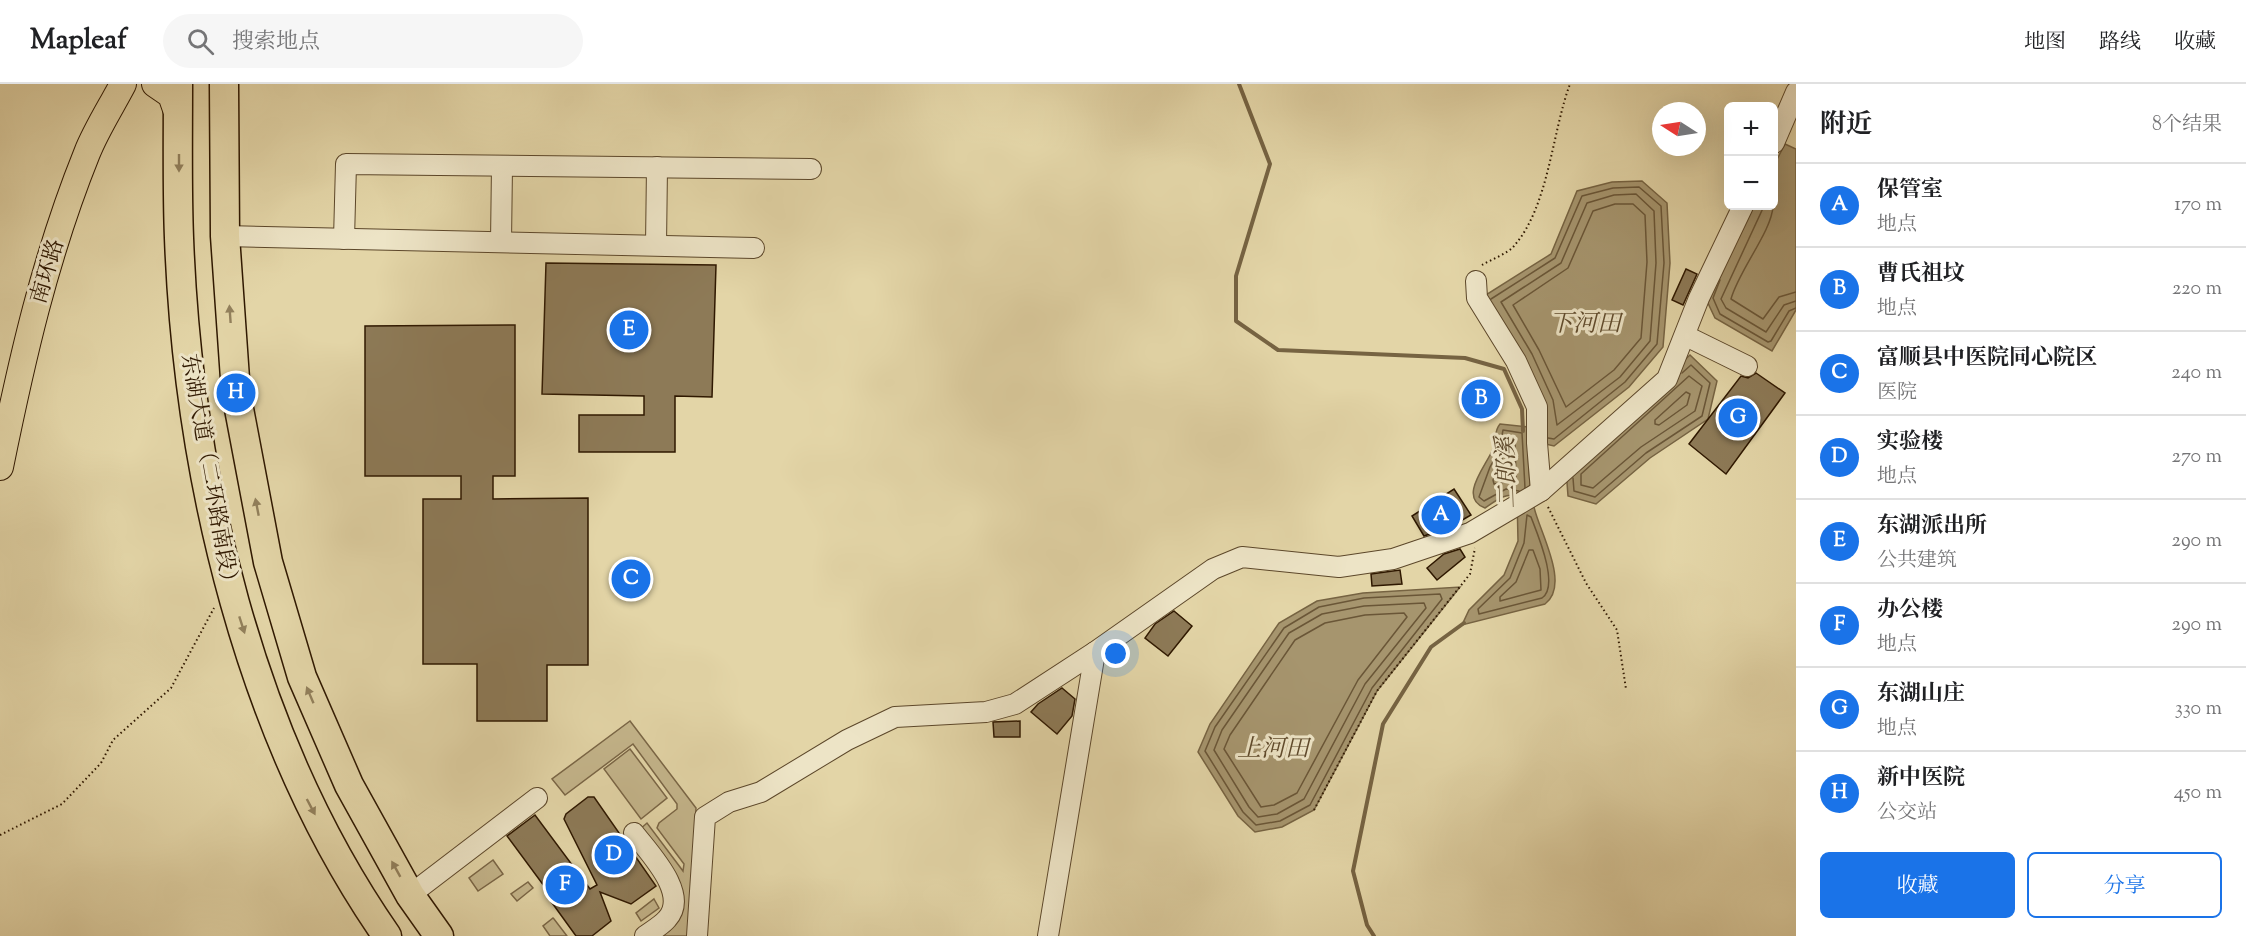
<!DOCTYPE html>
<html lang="zh">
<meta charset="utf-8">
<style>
body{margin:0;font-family:"Sorts Mill Goudy","Noto Serif SC",serif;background:#f6f6f6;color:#202124}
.controls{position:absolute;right:18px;top:18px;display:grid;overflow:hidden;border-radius:9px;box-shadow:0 6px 24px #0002}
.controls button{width:54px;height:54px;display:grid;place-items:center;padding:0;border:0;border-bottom:2px solid #e0e0e0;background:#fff;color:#202124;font:30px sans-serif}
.compass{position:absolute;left:1652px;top:18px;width:54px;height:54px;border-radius:50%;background:#fff;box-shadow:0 6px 24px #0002;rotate:282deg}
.you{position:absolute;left:1116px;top:570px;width:21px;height:21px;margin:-15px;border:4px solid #fff;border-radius:50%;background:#1a73e8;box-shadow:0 0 0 9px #1a73e833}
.badge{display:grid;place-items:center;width:39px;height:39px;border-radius:50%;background:#1a73e8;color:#fff;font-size:20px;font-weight:700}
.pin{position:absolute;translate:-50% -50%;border:3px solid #fff;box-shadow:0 2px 6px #0006}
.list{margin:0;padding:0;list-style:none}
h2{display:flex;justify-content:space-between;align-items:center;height:78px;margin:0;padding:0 24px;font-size:26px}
h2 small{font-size:20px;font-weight:400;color:#757577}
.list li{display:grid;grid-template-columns:39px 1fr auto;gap:18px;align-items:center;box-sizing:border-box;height:84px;padding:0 24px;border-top:2px solid #e0e0e0}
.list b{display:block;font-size:22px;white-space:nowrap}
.list p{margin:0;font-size:20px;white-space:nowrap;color:#757577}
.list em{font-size:20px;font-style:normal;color:#757577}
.actions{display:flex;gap:12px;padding:18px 24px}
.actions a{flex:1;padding:14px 0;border:2px solid #1a73e8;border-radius:9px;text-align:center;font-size:21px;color:#1a73e8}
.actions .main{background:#1a73e8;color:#fff}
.icon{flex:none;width:33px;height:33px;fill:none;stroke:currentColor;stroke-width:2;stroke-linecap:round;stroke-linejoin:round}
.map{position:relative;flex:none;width:1796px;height:852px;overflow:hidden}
header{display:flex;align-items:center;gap:36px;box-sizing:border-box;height:84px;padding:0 30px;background:#fff;border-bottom:2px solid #e0e0e0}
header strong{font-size:28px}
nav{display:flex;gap:33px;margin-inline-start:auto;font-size:21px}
.search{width:420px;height:54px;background:#f6f6f6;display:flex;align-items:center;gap:15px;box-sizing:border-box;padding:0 21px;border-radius:33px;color:#757577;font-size:22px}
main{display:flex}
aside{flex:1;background:#fff}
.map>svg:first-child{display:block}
</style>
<header>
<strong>Mapleaf</strong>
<div class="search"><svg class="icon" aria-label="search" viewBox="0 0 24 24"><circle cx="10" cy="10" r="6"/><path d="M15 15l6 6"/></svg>搜索地点</div>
<nav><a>地图</a><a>路线</a><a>收藏</a></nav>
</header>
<main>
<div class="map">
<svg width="1796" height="852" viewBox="0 0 1796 852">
<rect width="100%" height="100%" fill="#e3d5a7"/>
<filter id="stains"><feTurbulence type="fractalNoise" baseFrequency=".00333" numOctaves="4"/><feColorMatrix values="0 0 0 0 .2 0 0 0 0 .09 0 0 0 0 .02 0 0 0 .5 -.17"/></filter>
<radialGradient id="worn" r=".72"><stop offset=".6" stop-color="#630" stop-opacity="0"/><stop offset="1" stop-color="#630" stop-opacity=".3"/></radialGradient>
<!-- green -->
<g fill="#c4b58b" stroke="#7a6646" stroke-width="1.5">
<polygon points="630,637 696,724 689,852 652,852 675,832 638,747 647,739 683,787 684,780 657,744 659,739 677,725 677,720 633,660 565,711 552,695"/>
<polygon points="630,665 667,714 641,735 604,685"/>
<polygon points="493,776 503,790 478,807 469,794"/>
<polygon points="528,798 533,804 517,817 511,810"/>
<polygon points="654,815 659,824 641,837 636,829"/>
<polygon points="553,834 554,835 567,852 550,852 543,842"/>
</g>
<!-- water -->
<g fill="#a6956e" stroke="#766342" stroke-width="1.5">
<polygon points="1785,60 1796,65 1796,226 1772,267 1715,234 1706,215 1752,122 1774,122 1774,81"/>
<polygon points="1642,97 1667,119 1670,179 1663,263 1629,303 1554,362 1541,359 1541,322 1481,214 1551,170 1577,107 1612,98"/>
<polygon points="1690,271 1717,297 1708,335 1650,374 1596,420 1568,412 1566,385"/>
<path d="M 1500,340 L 1528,343 C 1528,370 1528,397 1534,423 C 1539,447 1571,501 1545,520 L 1462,541 L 1469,526 L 1504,491 L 1518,457 L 1517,412 C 1503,409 1496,417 1485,424 C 1458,414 1485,383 1492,367 C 1497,357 1493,348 1500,340 Z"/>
<polygon points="1460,503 1377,607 1314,726 1282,743 1255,748 1238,732 1198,668 1210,640 1279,539 1317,517 1363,509"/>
</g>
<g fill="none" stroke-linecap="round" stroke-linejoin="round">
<!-- shore -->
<g stroke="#6a5637" stroke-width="1.5">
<polygon points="1636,110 1654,127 1656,179 1650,257 1620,293 1557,341 1553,316 1532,270 1501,218 1561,179 1587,119 1614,111"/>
<polygon points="1633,120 1645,131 1647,178 1641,254 1614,286 1566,323 1539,266 1513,221 1568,184 1593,127 1615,120"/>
<polyline points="1764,122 1721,215 1726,224 1766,248 1784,221 1796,217"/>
<path d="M 1773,122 C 1772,147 1739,186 1731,215 L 1763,235 L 1779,213 L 1796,208"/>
<polyline points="1720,196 1713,214 1720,230 1768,258 1771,257 1789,227 1796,224"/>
<polyline points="1491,215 1555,174 1582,112 1613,104 1639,103 1661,122 1664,179 1657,260 1625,298 1554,355 1548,354"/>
<polygon points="1689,292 1702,302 1695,327 1641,363 1593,404 1581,401 1581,390"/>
<polygon points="1686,308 1690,310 1687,321 1659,341 1655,340 1655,336"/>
<polygon points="1511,353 1515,356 1516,396 1494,400 1493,396"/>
<polyline points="1573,394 1574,407 1595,413 1646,369 1702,332 1710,299 1691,281 1682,289"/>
<polyline points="1519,407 1506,405 1484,417 1479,413 1490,383 1499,367 1503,346 1522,349 1525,404"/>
<path d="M 1527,431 L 1531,433 C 1537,449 1560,502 1542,514 L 1479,530 L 1478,525 L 1510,494 L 1524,459 Z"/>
<polygon points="1533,466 1540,485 1541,506 1500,517 1500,513 1516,498 1529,466"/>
<polygon points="1440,510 1442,515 1372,604 1310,721 1280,737 1256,741 1243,728 1205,667 1215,643 1284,544 1319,523 1364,514"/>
<polygon points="1424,519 1426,524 1365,600 1304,715 1277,730 1258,733 1249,723 1214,666 1222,646 1289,549 1322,530 1364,522"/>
<polygon points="1404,529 1407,533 1358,596 1297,709 1274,721 1261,723 1224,665 1230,651 1295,556 1325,539 1365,531"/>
</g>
<!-- stream -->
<g stroke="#766342" stroke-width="4">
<polyline points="1239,0 1270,80 1236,192 1236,237 1278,266 1465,274 1504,285 1522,325 1523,347"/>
<polyline points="1374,852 1367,841 1353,787 1383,640 1431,563 1464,539"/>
</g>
</g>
<!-- building -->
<g fill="#8d7a57" stroke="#2f1800" stroke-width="1.5">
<polygon points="546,179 716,181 712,313 675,312 675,368 579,368 579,331 644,331 644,312 542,310"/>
<polygon points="1686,185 1697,190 1683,221 1672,216"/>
<polygon points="515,241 515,392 493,392 493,415 588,414 588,581 547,581 547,637 477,637 477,580 423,580 423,415 461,415 461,392 365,392 365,242"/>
<polygon points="1756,289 1785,309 1726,390 1689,360 1741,292 1748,294"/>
<polygon points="1454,405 1471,431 1452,442 1424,452 1412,432"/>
<polygon points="1460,465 1465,473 1437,496 1427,484 1444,470"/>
<polygon points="1400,486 1402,500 1372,502 1371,490"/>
<polygon points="1174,527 1192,542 1168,572 1145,554 1155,540"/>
<polygon points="1062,604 1075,615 1072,632 1057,650 1031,628 1038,620"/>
<polygon points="1020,637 1020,653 994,653 993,638"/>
<polygon points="588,713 594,713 656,802 631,820 600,808 611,837 592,852 576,852 550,816 550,810 507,752 535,731 590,805 597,801 564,735 566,730"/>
</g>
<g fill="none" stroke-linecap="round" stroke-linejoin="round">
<defs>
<g id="minor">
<polyline points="1774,59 1796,8"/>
<polyline points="225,152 754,164"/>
<polyline points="344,155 346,80 811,85"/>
<polyline points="501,158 502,82"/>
<polyline points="656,161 657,83"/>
<polyline points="1476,197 1477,214 1516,277 1537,323 1537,359 1541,407"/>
<polyline points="1686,252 1747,282"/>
<path d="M 634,749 C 649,769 690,810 667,835 C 662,841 652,847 645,852"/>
<polyline points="410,811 537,714"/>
<polyline points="697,852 705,733 729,718 761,708 847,656 895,633 986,628 1015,620 1095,568"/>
<polyline points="1048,852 1095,568 1213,485 1242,473 1339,483 1393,475 1470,449 1541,407 1667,295 1699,214 1743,122"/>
</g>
<g id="major">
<polyline points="155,0 171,11 178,31"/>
<path d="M 0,383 C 22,275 45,173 87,69 C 96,46 111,23 123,0"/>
</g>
<g id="highway">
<path d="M 178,0 C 178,51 177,103 179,154 C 188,392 249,654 387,852"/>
<polyline points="224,0 225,152 236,309 268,478 302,593 349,701 410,811 439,852"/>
</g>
</defs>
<!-- minor casing -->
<use href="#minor" stroke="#5c472a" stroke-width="22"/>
<!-- major casing -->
<use href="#major" stroke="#2f1800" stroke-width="28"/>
<!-- highway casing -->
<use href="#highway" stroke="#2f1800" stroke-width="31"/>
<!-- path -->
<g stroke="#2f1800" stroke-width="2" stroke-dasharray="1.5 3" stroke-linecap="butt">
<path d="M 1482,181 C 1492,175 1507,170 1514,162 C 1549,122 1552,48 1570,0"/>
<polyline points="1548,423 1586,499 1617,546 1626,605"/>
<polyline points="1314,726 1377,607 1470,490 1475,464"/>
<polyline points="0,751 62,720 101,679 113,656 171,604 214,524"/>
</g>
<!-- minor -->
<use href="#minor" stroke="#ede4c6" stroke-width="20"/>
<!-- major -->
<use href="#major" stroke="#e3d5a7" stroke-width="26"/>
<!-- highway -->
<use href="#highway" stroke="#e3d5a7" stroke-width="28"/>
</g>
<!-- one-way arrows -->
<defs><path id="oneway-solid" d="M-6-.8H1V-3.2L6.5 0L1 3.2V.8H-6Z" transform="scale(1.5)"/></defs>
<g fill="#92805c">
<use href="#oneway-solid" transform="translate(179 79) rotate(90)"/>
<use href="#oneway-solid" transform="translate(230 230) rotate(-94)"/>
<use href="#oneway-solid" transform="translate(257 423) rotate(-101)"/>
<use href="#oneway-solid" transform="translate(242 541) rotate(72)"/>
<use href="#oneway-solid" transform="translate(310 611) rotate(-113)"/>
<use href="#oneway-solid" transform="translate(311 723) rotate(62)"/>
<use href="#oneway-solid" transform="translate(396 785) rotate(-119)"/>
</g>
<g text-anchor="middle" stroke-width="6" stroke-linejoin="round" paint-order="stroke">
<!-- street labels -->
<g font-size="22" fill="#2f1800" stroke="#ede4c6">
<text transform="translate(46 187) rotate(-73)" y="8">南环路</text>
<text transform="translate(211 389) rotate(80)" y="8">东湖大道（二环路南段）</text>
</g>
<!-- water labels -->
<g font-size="24" font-style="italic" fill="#5f4a2c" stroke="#ede4c6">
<text x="1585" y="247">下河田</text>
<text transform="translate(1506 389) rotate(-92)" y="8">二郎溪</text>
<text x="1273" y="672">上河田</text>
</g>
</g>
<rect width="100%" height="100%" filter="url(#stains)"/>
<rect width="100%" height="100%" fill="url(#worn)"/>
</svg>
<div class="controls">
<button>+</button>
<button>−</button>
</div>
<svg class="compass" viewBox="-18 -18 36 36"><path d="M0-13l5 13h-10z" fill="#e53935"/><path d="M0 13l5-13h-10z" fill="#757577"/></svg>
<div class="you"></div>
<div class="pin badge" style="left:1441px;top:431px">A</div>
<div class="pin badge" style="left:1481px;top:315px">B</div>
<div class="pin badge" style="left:631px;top:495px">C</div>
<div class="pin badge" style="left:614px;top:771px">D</div>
<div class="pin badge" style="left:629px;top:246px">E</div>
<div class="pin badge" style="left:565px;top:801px">F</div>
<div class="pin badge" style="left:1738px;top:334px">G</div>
<div class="pin badge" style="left:236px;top:309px">H</div>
</div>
<aside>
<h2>附近<small>8个结果</small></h2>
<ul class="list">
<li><span class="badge">A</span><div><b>保管室</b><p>地点</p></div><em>170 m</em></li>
<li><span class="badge">B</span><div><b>曹氏祖坟</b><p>地点</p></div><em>220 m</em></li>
<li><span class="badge">C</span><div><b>富顺县中医院同心院区</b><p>医院</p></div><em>240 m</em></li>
<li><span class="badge">D</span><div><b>实验楼</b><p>地点</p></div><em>270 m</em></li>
<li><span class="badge">E</span><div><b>东湖派出所</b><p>公共建筑</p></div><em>290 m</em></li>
<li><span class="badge">F</span><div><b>办公楼</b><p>地点</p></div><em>290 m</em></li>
<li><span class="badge">G</span><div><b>东湖山庄</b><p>地点</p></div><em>330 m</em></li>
<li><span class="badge">H</span><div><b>新中医院</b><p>公交站</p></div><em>450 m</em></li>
</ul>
<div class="actions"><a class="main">收藏</a><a>分享</a></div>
</aside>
</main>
